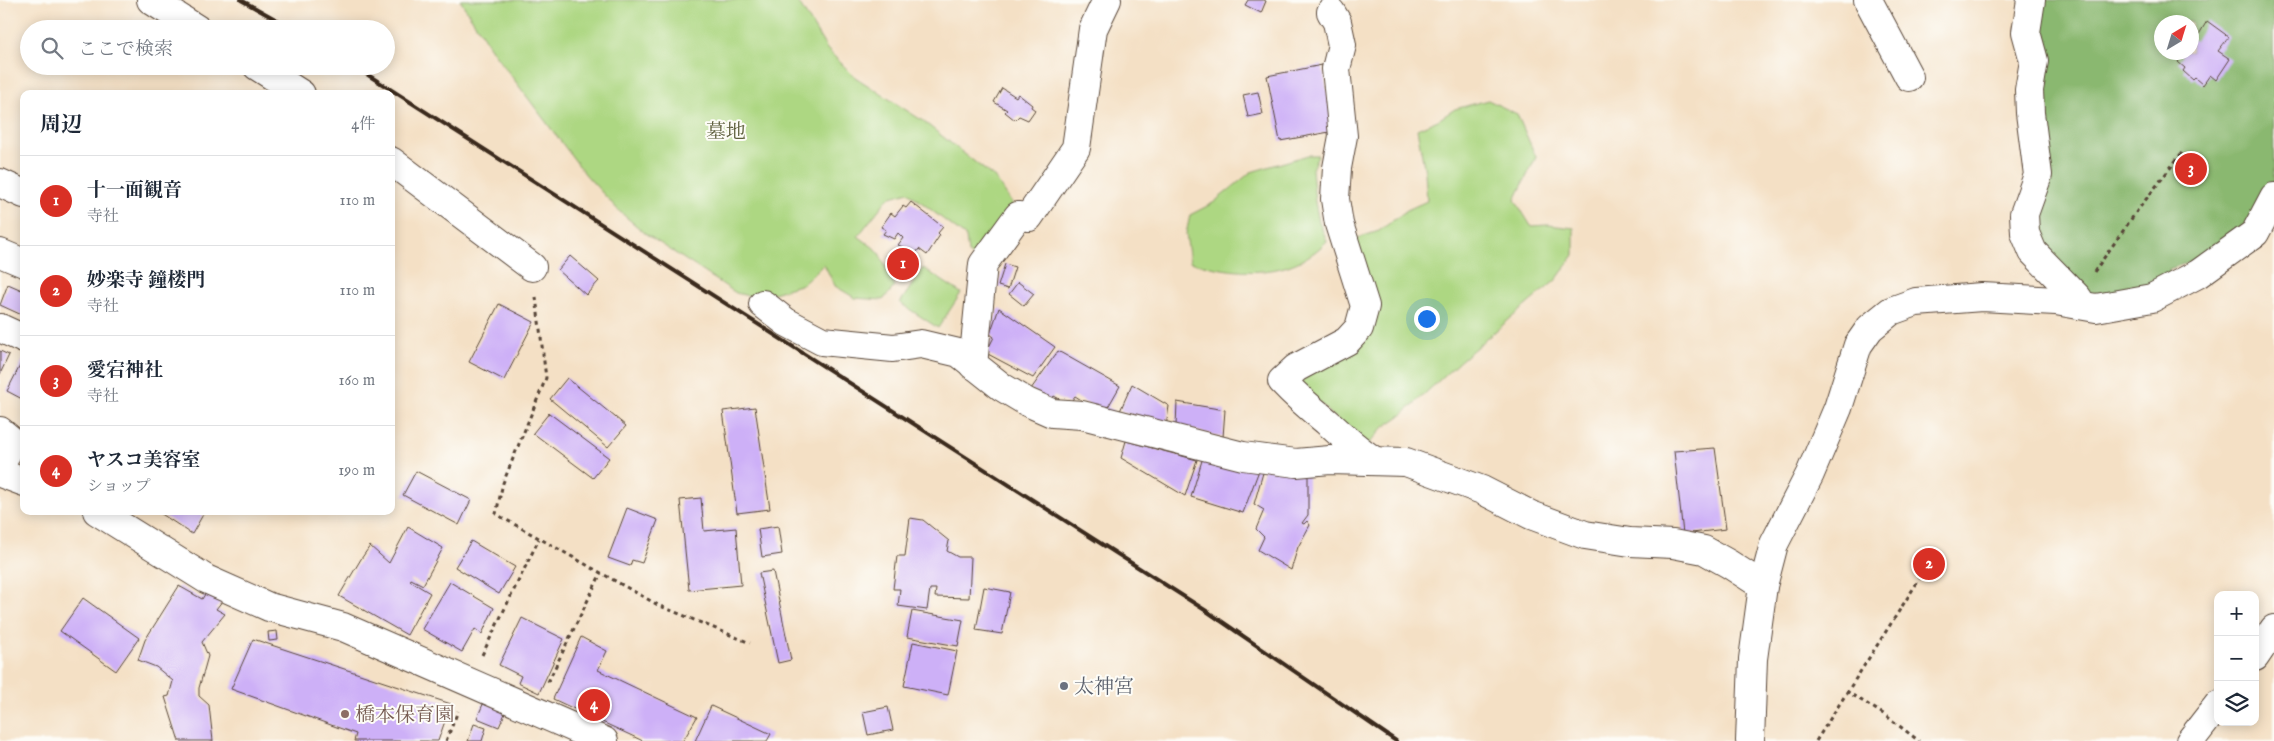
<!DOCTYPE html>
<html lang="ja">
<meta charset="utf-8">
<style>
body{margin:0;font-family:"IM FELL English","Noto Serif JP",serif;background:#f2f2f3;color:#1f2937}
.controls{position:absolute;right:15px;bottom:15px;display:grid;overflow:hidden;border-radius:10px;box-shadow:0 2px 12px #0003}
.controls button{width:45px;height:45px;display:grid;place-items:center;padding:0;border:0;border-bottom:1px solid #e0e1e3;background:#fff;color:#1f2937;font:25px sans-serif}
.compass{position:absolute;left:2154px;top:15px;width:45px;height:45px;border-radius:50%;background:#fff;box-shadow:0 2px 12px #0003;rotate:38deg}
.you{position:absolute;left:1426px;top:318px;width:18px;height:18px;margin:-12px;border:4px solid #fff;border-radius:50%;background:#1a73e8;box-shadow:0 0 0 8px #1a73e833}
.badge{display:grid;place-items:center;width:32px;height:32px;border-radius:50%;background:#d93025;color:#fff;font-size:16px;font-weight:700}
.pin{position:absolute;translate:-50% -50%;border:2px solid #fff;box-shadow:0 1px 5px #0006}
.list{margin:0;padding:0;list-style:none}
h2{display:flex;justify-content:space-between;align-items:center;height:65px;margin:0;padding:0 20px;font-size:21px}
h2 small{font-size:16px;font-weight:400;color:#747a83}
.list li{display:grid;grid-template-columns:32px 1fr auto;gap:15px;align-items:center;box-sizing:border-box;height:90px;padding:0 20px;border-top:1px solid #e0e1e3}
.list b{display:block;font-size:19px;white-space:nowrap}
.list p{margin:0;font-size:16px;white-space:nowrap;color:#747a83}
.list em{font-size:16px;font-style:normal;color:#747a83}
.icon{flex:none;width:28px;height:28px;fill:none;stroke:currentColor;stroke-width:2;stroke-linecap:round;stroke-linejoin:round}
.map{position:relative;flex:none;width:2274px;height:741px;overflow:hidden}
.search{position:absolute;background:#fff;box-shadow:0 2px 12px #0003;left:20px;top:20px;width:375px;height:55px;display:flex;align-items:center;gap:12px;box-sizing:border-box;padding:0 18px;border-radius:28px;color:#747a83;font-size:19px}
.panel{position:absolute;background:#fff;box-shadow:0 2px 12px #0003;left:20px;top:90px;width:375px;height:425px;border-radius:10px}
.map>svg:first-child{display:block}
</style>
<div class="map">
<svg width="2274" height="741" viewBox="0 0 2274 741">
<rect width="100%" height="100%" fill="#fdfcf7"/>
<filter id="ink" filterUnits="userSpaceOnUse"><feTurbulence type="fractalNoise" baseFrequency=".02" numOctaves="2"/><feDisplacementMap in="SourceGraphic" scale="10" xChannelSelector="R" yChannelSelector="G"/><feConvolveMatrix kernelMatrix="1 2 1 2 8 2 1 2 1" color-interpolation-filters="sRGB"/></filter>
<filter id="wash" filterUnits="userSpaceOnUse"><feTurbulence type="fractalNoise" baseFrequency=".0096" numOctaves="4" result="noise"/><feDisplacementMap in="SourceGraphic" scale="20" xChannelSelector="R" yChannelSelector="G"/><feGaussianBlur stdDeviation="1.12" result="paint"/><feColorMatrix in="noise" values="0 0 0 0 0 0 0 0 0 0 0 0 0 0 0 0 0 1.4 0 .05"/><feComposite in="paint" operator="in"/></filter>
<g filter="url(#wash)">
<rect width="100%" height="100%" fill="#f4e0c5"/>
<!-- green -->
<g fill="#add782" stroke="#748050">
<polygon points="460,0 797,0 827,49 855,77 923,121 995,178 1013,205 975,257 968,253 966,237 908,192 888,198 858,236 878,251 895,286 883,300 855,298 835,286 824,264 803,284 757,298 736,293 646,234 619,211 586,175 494,53"/>
<polygon points="1488,100 1517,114 1536,157 1515,200 1531,226 1548,225 1574,228 1574,255 1556,280 1460,361 1403,414 1384,427 1366,447 1299,383 1350,342 1354,239 1379,231 1407,210 1427,201 1425,172 1417,129 1438,120 1455,109"/>
<path d="M 1308,155 L 1318,155 L 1312,169 L 1315,202 L 1319,222 L 1327,241 C 1290,280 1238,275 1190,262 L 1186,234 L 1190,215 L 1213,203 L 1251,172 Z"/>
<polygon points="923,268 961,293 938,328 900,303"/>
</g>
<!-- forest -->
<path fill="#8ab870" stroke="#627147" fill-rule="evenodd" d="M 2033,0 L 2273,0 L 2274,188 L 2251,229 L 2203,265 L 2187,263 L 2169,269 L 2173,283 L 2095,306 L 2036,250 ZM 2162,22 L 2192,22 L 2192,52 L 2162,52 Z"/>
<g id="blocks">
<!-- building -->
<g fill="#cdb0f7">
<polygon points="1248,0 1264,0 1266,1 1261,13 1245,5"/>
<polygon points="2207,21 2229,37 2218,51 2230,59 2216,80 2210,75 2203,85 2195,78 2193,80 2183,71 2185,68 2178,62 2182,56 2180,54 2182,52 2192,52 2192,38 2195,41"/>
<polygon points="1322,65 1335,131 1280,141 1267,76"/>
<polygon points="1002,88 1016,97 1018,94 1032,105 1031,107 1035,110 1028,120 1019,116 1015,120 1005,112 1007,110 994,102"/>
<polygon points="1258,92 1263,114 1248,117 1243,95"/>
<polygon points="911,202 943,227 938,233 940,235 927,255 919,249 916,253 898,245 903,238 898,233 894,239 883,234 886,230 881,227 891,213 895,216 903,206 906,208"/>
<polygon points="570,256 599,281 586,295 558,270"/>
<polygon points="1005,264 1015,267 1008,289 998,286"/>
<polygon points="1018,282 1034,294 1024,306 1009,294"/>
<polygon points="8,284 24,291 24,316 0,305"/>
<polygon points="499,304 534,322 504,380 469,362"/>
<polygon points="999,308 1055,347 1033,378 986,353 994,337 990,334"/>
<polygon points="0,351 9,355 0,374"/>
<polygon points="1058,351 1120,386 1108,407 1113,410 1109,417 1075,396 1069,404 1054,396 1050,402 1031,389"/>
<polygon points="24,358 24,400 7,391"/>
<polygon points="567,378 626,426 608,447 550,399"/>
<polygon points="1132,384 1169,406 1166,427 1120,411"/>
<polygon points="1177,402 1225,410 1223,437 1176,426"/>
<polygon points="755,407 770,509 737,513 723,411"/>
<polygon points="549,413 609,458 593,478 533,433"/>
<polygon points="1126,441 1197,460 1185,496 1121,458"/>
<polygon points="1715,448 1726,529 1683,534 1674,451"/>
<polygon points="1203,457 1261,465 1243,513 1191,497"/>
<polygon points="1265,466 1308,472 1308,515 1302,523 1304,524 1307,521 1310,525 1298,547 1291,570 1258,550 1264,537 1256,529 1264,510 1254,504"/>
<polygon points="416,471 471,500 459,525 403,495"/>
<polygon points="701,498 704,531 736,528 741,585 689,590 680,500"/>
<polygon points="627,508 658,520 642,563 632,560 630,566 608,558"/>
<polygon points="157,511 205,511 192,534"/>
<polygon points="910,518 923,520 949,541 947,551 958,557 971,557 969,598 935,597 936,589 930,589 927,610 898,606 900,589 893,589 897,556 905,556"/>
<polygon points="778,526 782,554 762,557 758,529"/>
<polygon points="408,527 443,548 423,585 411,579 410,581 430,593 407,635 339,596 361,559 370,546 389,563"/>
<polygon points="471,541 515,567 499,594 455,567"/>
<polygon points="773,571 791,660 778,663 759,573"/>
<polygon points="450,582 494,608 482,634 475,629 462,652 422,629"/>
<polygon points="179,586 202,599 207,591 223,600 216,609 225,614 202,642 208,656 199,688 199,696 209,705 213,741 179,741 165,697 169,696 173,681 156,667 138,660 145,640"/>
<polygon points="984,587 1010,592 1002,634 976,630"/>
<polygon points="83,598 139,638 116,671 60,631"/>
<polygon points="912,611 963,620 958,646 907,637"/>
<polygon points="522,618 564,639 539,693 518,683 521,676 499,665"/>
<polygon points="277,631 278,640 269,641 268,632"/>
<polygon points="581,637 607,651 598,670 697,717 683,741 643,741 553,699"/>
<polygon points="253,639 451,704 438,741 354,741 356,734 231,689"/>
<polygon points="913,642 957,651 948,695 904,686"/>
<polygon points="484,702 506,711 499,727 477,718"/>
<polygon points="711,706 771,734 767,741 695,741"/>
<polygon points="888,707 893,730 868,735 863,712"/>
<polygon points="474,724 486,728 482,741 468,741"/>
</g>
</g>
</g>
<g filter="url(#ink)">
<use href="#blocks" fill-opacity="0" stroke="#574537" stroke-width="1"/>
<g fill="none" stroke-linecap="round" stroke-linejoin="round">
<defs>
<g id="minor">
<polyline points="151,0 197,29"/>
<polyline points="1868,0 1909,77"/>
<polyline points="2031,0 2026,32 2034,61 2029,90 2030,113 2038,175 2024,214 2025,233 2033,252 2078,298 2079,305"/>
<path d="M 1331,12 L 1337,22 L 1342,45 L 1336,69 L 1343,136 L 1337,168 L 1335,199 L 1339,224 L 1365,306 L 1359,328 L 1347,341 L 1296,368 L 1282,381 C 1296,396 1310,408 1326,421 C 1342,435 1356,449 1375,461"/>
<polyline points="257,66 301,94"/>
<polyline points="391,161 532,267"/>
<polyline points="0,183 24,194"/>
<polyline points="0,253 24,263"/>
<polyline points="763,304 786,322 822,341 893,348 921,344 959,353 1002,387 1027,402 1052,413 1082,415 1243,456 1296,463 1330,460 1406,462 1482,490 1531,515 1585,535 1630,542 1673,544 1704,550 1729,564 1763,586"/>
<polyline points="0,328 24,339"/>
<polyline points="973,365 983,264 1018,216 1029,217 1076,148 1093,29 1107,0"/>
<polyline points="0,431 12,441 0,468"/>
<polyline points="0,473 24,482"/>
<polyline points="97,511 206,579 269,607 343,627 604,741"/>
<polyline points="2255,657 2274,629"/>
<polyline points="1750,741 1753,659 1763,586 1774,544 1810,474 1838,408 1858,345 1870,328 1891,311 1916,302 1982,297 2056,301 2096,308 2152,298 2198,274 2255,233 2274,197"/>
<polyline points="2190,741 2218,705"/>
</g>
</defs>
<!-- minor casing -->
<use href="#minor" stroke="#574537" stroke-width="30"/>
<!-- path -->
<g stroke="#574537" stroke-width="3" stroke-dasharray="4 4" stroke-linecap="butt">
<polyline points="2094,272 2137,211 2184,150"/>
<polyline points="536,297 546,378 503,483 496,514 658,605 750,643"/>
<polyline points="482,655 539,539"/>
<polyline points="548,682 601,573"/>
<polyline points="1846,691 1885,715 1919,741"/>
<polyline points="446,741 458,711"/>
<polyline points="1816,741 1929,564"/>
</g>
<!-- minor -->
<use href="#minor" stroke="#fff" stroke-width="28"/>
<!-- rail -->
<g stroke="#3b2a1e" stroke-width="4">
<polyline points="241,0 293,29"/>
<polyline points="354,66 1208,612 1396,741"/>
</g>
</g>
</g>
<!-- markers -->
<circle fill="#6b7280" stroke="#fdfcf7" stroke-width="2" cx="1064" cy="686" r="5"/>
<circle fill="#8d6e63" stroke="#fdfcf7" stroke-width="2" cx="345" cy="714" r="5"/>
<g text-anchor="middle" stroke-width="4" stroke-linejoin="round" paint-order="stroke">
<!-- park labels -->
<g font-size="20" fill="#5d5e3c" stroke="#fdfcf7">
<text x="726" y="138">墓地</text>
</g>
<!-- worship labels -->
<g font-size="20" fill="#5b616d" stroke="#fdfcf7" text-anchor="start">
<text x="1074" y="693">太神宮</text>
</g>
<!-- education labels -->
<g font-size="20" fill="#785e54" stroke="#fdfcf7" text-anchor="start">
<text x="355" y="721">橋本保育園</text>
</g>
</g>
</svg>
<div class="controls">
<button>+</button>
<button>−</button>
<button><svg class="icon" aria-label="layers" viewBox="0 0 24 24"><path d="M12 4l9 5-9 5-9-5zM3 14l9 5 9-5"/></svg></button>
</div>
<svg class="compass" viewBox="-18 -18 36 36"><path d="M0-13l5 13h-10z" fill="#e53935"/><path d="M0 13l5-13h-10z" fill="#747a83"/></svg>
<div class="you"></div>
<div class="pin badge" style="left:903px;top:264px">1</div>
<div class="pin badge" style="left:1929px;top:564px">2</div>
<div class="pin badge" style="left:2191px;top:169px">3</div>
<div class="pin badge" style="left:594px;top:705px">4</div>
<div class="search"><svg class="icon" aria-label="search" viewBox="0 0 24 24"><circle cx="10" cy="10" r="6"/><path d="M15 15l6 6"/></svg>ここで検索</div>
<section class="panel">
<h2>周辺<small>4件</small></h2>
<ul class="list">
<li><span class="badge">1</span><div><b>十一面観音</b><p>寺社</p></div><em>110 m</em></li>
<li><span class="badge">2</span><div><b>妙楽寺 鐘楼門</b><p>寺社</p></div><em>110 m</em></li>
<li><span class="badge">3</span><div><b>愛宕神社</b><p>寺社</p></div><em>160 m</em></li>
<li><span class="badge">4</span><div><b>ヤスコ美容室</b><p>ショップ</p></div><em>190 m</em></li>
</ul>
</section>
</div>
